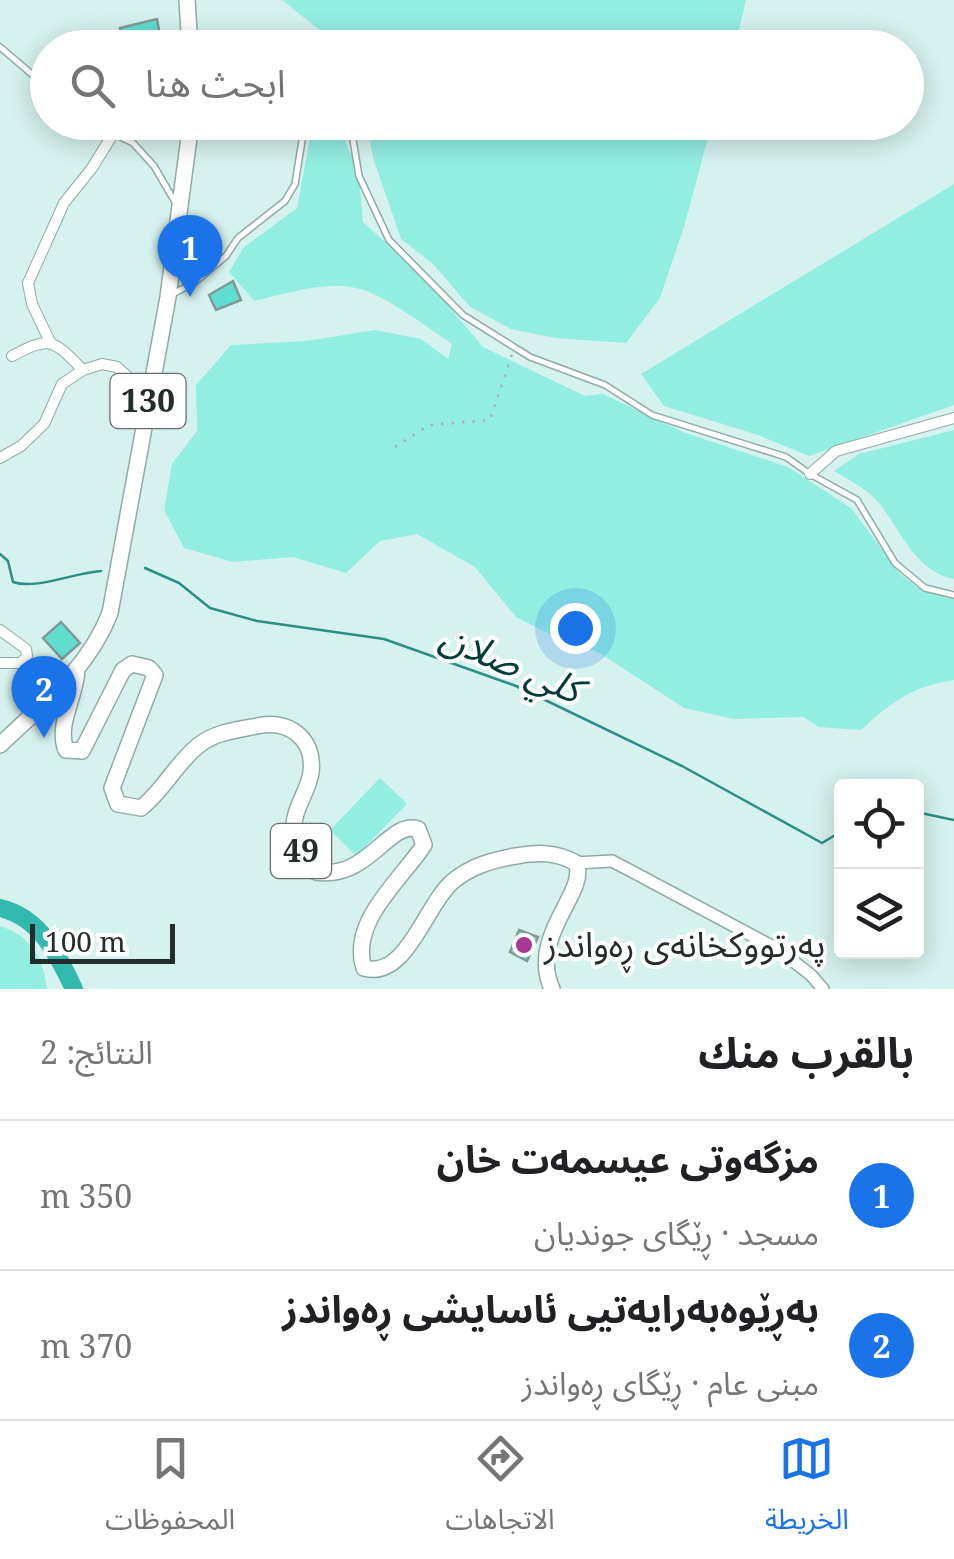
<!DOCTYPE html>
<html lang="ar">
<meta charset="utf-8">
<style>
body{margin:0;font-family:"Noto Serif","Noto Sans Arabic",serif;background:#f2f2f2;color:#202124;direction:rtl}
.controls{position:absolute;right:30px;bottom:30px;display:grid;overflow:hidden;border-radius:10px;box-shadow:0 5px 25px #0003}
.controls button{width:90px;height:90px;display:grid;place-items:center;padding:0;border:0;border-bottom:2px solid #e0e0e0;background:#fff;color:#202124;font:50px sans-serif}
.scale{position:absolute;left:30px;bottom:25px;width:145px;box-sizing:border-box;padding-left:10px;border:5px solid #232d2c;border-top:0;font-size:28px;line-height:35px;white-space:nowrap;color:#232d2c;-webkit-text-stroke:8px #fff;paint-order:stroke}
.you{position:absolute;left:575px;top:628px;width:35px;height:35px;margin:-25px;border:8px solid #fff;border-radius:50%;background:#1a73e8;box-shadow:0 0 0 15px #1a73e833}
.badge{display:grid;place-items:center;width:65px;height:65px;border-radius:50%;background:#1a73e8;color:#fff;font-size:32px;font-weight:700}
.pin{position:absolute;translate:-50% -82px;filter:drop-shadow(0 2px 5px #0008)}
.pin::after{content:'';position:absolute;top:52px;width:35px;height:30px;background:inherit;clip-path:polygon(0 0,100% 0,50% 100%)}
.list{margin:0;padding:0;list-style:none}
h2{display:flex;justify-content:space-between;align-items:center;height:130px;margin:0;padding:0 40px;font-size:42px}
h2 small{font-size:32px;font-weight:400;color:#757577}
.list li{display:grid;grid-template-columns:65px 1fr auto;gap:30px;align-items:center;box-sizing:border-box;height:150px;padding:0 40px;border-top:2px solid #e0e0e0}
.list b{display:block;font-size:38px;white-space:nowrap}
.list p{margin:0;font-size:32px;white-space:nowrap;color:#757577}
.list em{font-size:32px;font-style:normal;color:#757577}
.icon{flex:none;width:55px;height:55px;fill:none;stroke:currentColor;stroke-width:2;stroke-linecap:round;stroke-linejoin:round}
.map{position:relative;flex:none;width:954px;height:989px;overflow:hidden;direction:ltr}
.search{position:absolute;background:#fff;box-shadow:0 5px 25px #0003;left:30px;right:30px;top:30px;height:110px;display:flex;align-items:center;gap:25px;box-sizing:border-box;padding:0 35px;border-radius:55px;color:#757577;font-size:38px}
.sheet{height:430px;background:#fff}
nav{display:flex;justify-content:space-around;align-items:center;box-sizing:border-box;height:140px;border-top:2px solid #e0e0e0;background:#fff;font-size:28px;color:#757577}
nav a{display:grid;justify-items:center;gap:5px}
nav .on{color:#1a73e8}
.map>svg:first-child{display:block}
</style>
<div class="map">
<svg width="954" height="989" viewBox="0 0 954 989">
<rect width="100%" height="100%" fill="#d6f2ee"/>
<!-- green -->
<g fill="#93eee2">
<polygon points="282,0 746,0 735,47 341,47"/>
<path d="M 313,123 L 343,123 L 345,140 L 359,176 L 363,222 L 424,277 L 483,347 L 585,396 L 603,394 L 683,432 L 788,467 L 851,508 L 901,575 L 923,591 L 954,599 L 954,680 C 913,686 891,702 861,730 L 819,727 L 803,717 L 733,719 L 684,708 L 598,652 L 559,639 L 516,617 L 475,567 L 417,534 L 380,541 L 346,573 L 293,557 L 233,562 L 184,548 L 164,510 L 172,464 L 197,431 L 196,385 L 231,345 L 306,341 L 375,330 L 421,339 L 448,359 L 452,344 C 428,328 383,293 356,288 C 323,281 285,294 254,301 L 229,272 L 244,247 L 297,208 Z"/>
<polygon points="367,123 367,122 712,123 684,227 660,298 626,343 555,338 511,329 470,307 433,264 401,239 373,158"/>
<polygon points="954,184 954,405 809,456 758,435 664,406 641,374"/>
<path d="M 954,430 L 954,579 C 916,572 901,531 879,503 C 869,490 849,480 834,471 L 859,454 Z"/>
<polygon points="380,778 407,804 356,856 330,830"/>
<path d="M 0,926 C 31,936 43,957 47,989 L 0,989 Z"/>
</g>
<g fill="none" stroke-linecap="round" stroke-linejoin="round">
<!-- stream -->
<g stroke="#2c8f86" stroke-width="2.5">
<path d="M 0,554 L 8,561 L 13,582 C 36,590 73,573 101,571"/>
<polyline points="145,568 179,583 210,608 257,621 384,639 516,686 682,766 822,843 842,831"/>
<polyline points="916,812 954,820"/>
</g>
<!-- river -->
<path stroke="#30b9ac" stroke-width="18" d="M 0,908 C 40,917 58,955 74,989"/>
</g>
<!-- building -->
<g fill="#60dfd1" stroke="#809a96" stroke-width="2.5">
<polygon points="157,19 160,36 135,41 137,48 123,48 120,28"/>
<polygon points="233,281 241,300 216,310 209,295"/>
<polygon points="61,622 80,643 62,659 43,638"/>
<polygon points="519,930 538,937 527,961 510,952"/>
</g>
<g fill="none" stroke-linecap="round" stroke-linejoin="round">
<defs>
<g id="service">
<polyline points="0,47 48,88"/>
<polyline points="89,122 133,143 154,166 175,202"/>
<polyline points="350,122 359,176 389,240 463,315 530,357 605,385 652,415 786,457 810,474 857,500 895,563 925,588 954,595"/>
<polyline points="171,295 195,282 226,256 238,238 285,201 295,184 305,122"/>
</g>
<g id="minor">
<polyline points="50,342 32,304 28,283 64,203 92,168 113,134"/>
<path d="M 12,356 C 51,335 53,340 83,370"/>
<polyline points="0,458 21,446 44,424 62,384 83,370 102,364 117,367 149,396"/>
<polyline points="810,474 836,451 954,418"/>
<polyline points="0,630 26,649 27,656 21,663 0,663"/>
</g>
<polyline id="tertiary" points="576,863 612,861 633,872 779,950 811,975 823,989"/>
<g id="primary">
<polyline points="187,0 190,48"/>
<path d="M 77,670 C 76,696 56,725 66,750 L 82,751 L 123,670 L 132,664 L 149,668 L 155,675 L 112,788 L 118,804 L 141,808 C 164,790 176,763 199,745 C 216,732 236,730 257,726 C 288,719 315,738 311,772 C 309,790 295,806 294,824 C 293,842 304,860 316,872 C 369,880 388,820 418,829 L 424,845 C 401,880 349,922 364,968 C 406,980 425,906 452,882 C 471,866 492,860 516,856 C 538,852 557,852 576,863 C 589,892 528,935 552,989"/>
<path d="M 0,745 C 42,705 89,668 110,613 L 168,297 L 191,122"/>
</g>
</defs>
<!-- service casing -->
<use href="#service" stroke="#90aaa7" stroke-width="8"/>
<!-- minor casing -->
<use href="#minor" stroke="#90aaa7" stroke-width="12"/>
<!-- tertiary casing -->
<use href="#tertiary" stroke="#90aaa7" stroke-width="14"/>
<!-- primary casing -->
<use href="#primary" stroke="#90aaa7" stroke-width="18"/>
<!-- path -->
<polyline stroke="#a0b6b3" stroke-width="2.5" stroke-dasharray="2.5 8" stroke-linecap="butt" points="395,447 429,425 490,420 512,354"/>
<!-- service -->
<use href="#service" stroke="#fff" stroke-width="5"/>
<!-- minor -->
<use href="#minor" stroke="#fff" stroke-width="10"/>
<!-- tertiary -->
<use href="#tertiary" stroke="#fff" stroke-width="11"/>
<!-- primary -->
<use href="#primary" stroke="#fff" stroke-width="15"/>
</g>
<!-- markers -->
<circle fill="#a93895" stroke="#fff" stroke-width="4" cx="524" cy="945" r="10"/>
<g text-anchor="middle" stroke-width="8" stroke-linejoin="round" paint-order="stroke">
<!-- shield labels -->
<g fill="#fff" stroke="#656c6b" stroke-width="2.5">
<rect x="110.5" y="374" width="75" height="54" rx="8"/>
<rect x="271" y="824" width="60" height="54" rx="8"/>
</g>
<g font-size="32" font-weight="bold" fill="#232d2c">
<text x="148" y="412">130</text>
<text x="301" y="862">49</text>
</g>
<!-- poi labels -->
<g font-size="35" fill="#232d2c" stroke="#fff" text-anchor="start">
<text x="544" y="957">پەرتووکخانەی ڕەواندز</text>
</g>
<!-- water labels -->
<g font-size="38" font-style="italic" fill="#003c37" stroke="#fff">
<text transform="translate(511 663) rotate(23)" y="13">كلي صلان</text>
</g>
</g>
</svg>
<div class="controls">
<button><svg class="icon" aria-label="locate" viewBox="0 0 24 24"><circle cx="12" cy="12" r="6"/><path d="M12 2v4M12 18v4M2 12h4M18 12h4"/></svg></button>
<button><svg class="icon" aria-label="layers" viewBox="0 0 24 24"><path d="M12 4l9 5-9 5-9-5zM3 14l9 5 9-5"/></svg></button>
</div>
<div class="scale">100 m</div>
<div class="you"></div>
<div class="pin badge" style="left:190px;top:297px">1</div>
<div class="pin badge" style="left:44px;top:738px">2</div>
<div class="search"><svg class="icon" aria-label="search" viewBox="0 0 24 24"><circle cx="10" cy="10" r="6"/><path d="M15 15l6 6"/></svg>ابحث هنا</div>
</div>
<section class="sheet">
<h2>بالقرب منك<small>النتائج: 2</small></h2>
<ul class="list">
<li><span class="badge">1</span><div><b>مزگەوتی عیسمەت خان</b><p>مسجد · ڕێگای جوندیان</p></div><em>350 m</em></li>
<li><span class="badge">2</span><div><b>بەڕێوەبەرایەتیی ئاسایشی ڕەواندز</b><p>مبنى عام · ڕێگای ڕەواندز</p></div><em>370 m</em></li>
</ul>
</section>
<nav>
<a class="on"><svg class="icon" aria-label="map" viewBox="0 0 24 24"><path d="M3 6l6-2 6 2 6-2v14l-6 2-6-2-6 2zM9 4v14M15 6v14"/></svg>الخريطة</a>
<a><svg class="icon" aria-label="directions" viewBox="0 0 24 24"><path d="M12 3l9 9-9 9-9-9zM9 14v-3h6M13 9l2 2-2 2"/></svg>الاتجاهات</a>
<a><svg class="icon" aria-label="saved" viewBox="0 0 24 24"><path d="M7 4h10v16l-5-4-5 4z"/></svg>المحفوظات</a>
</nav>
